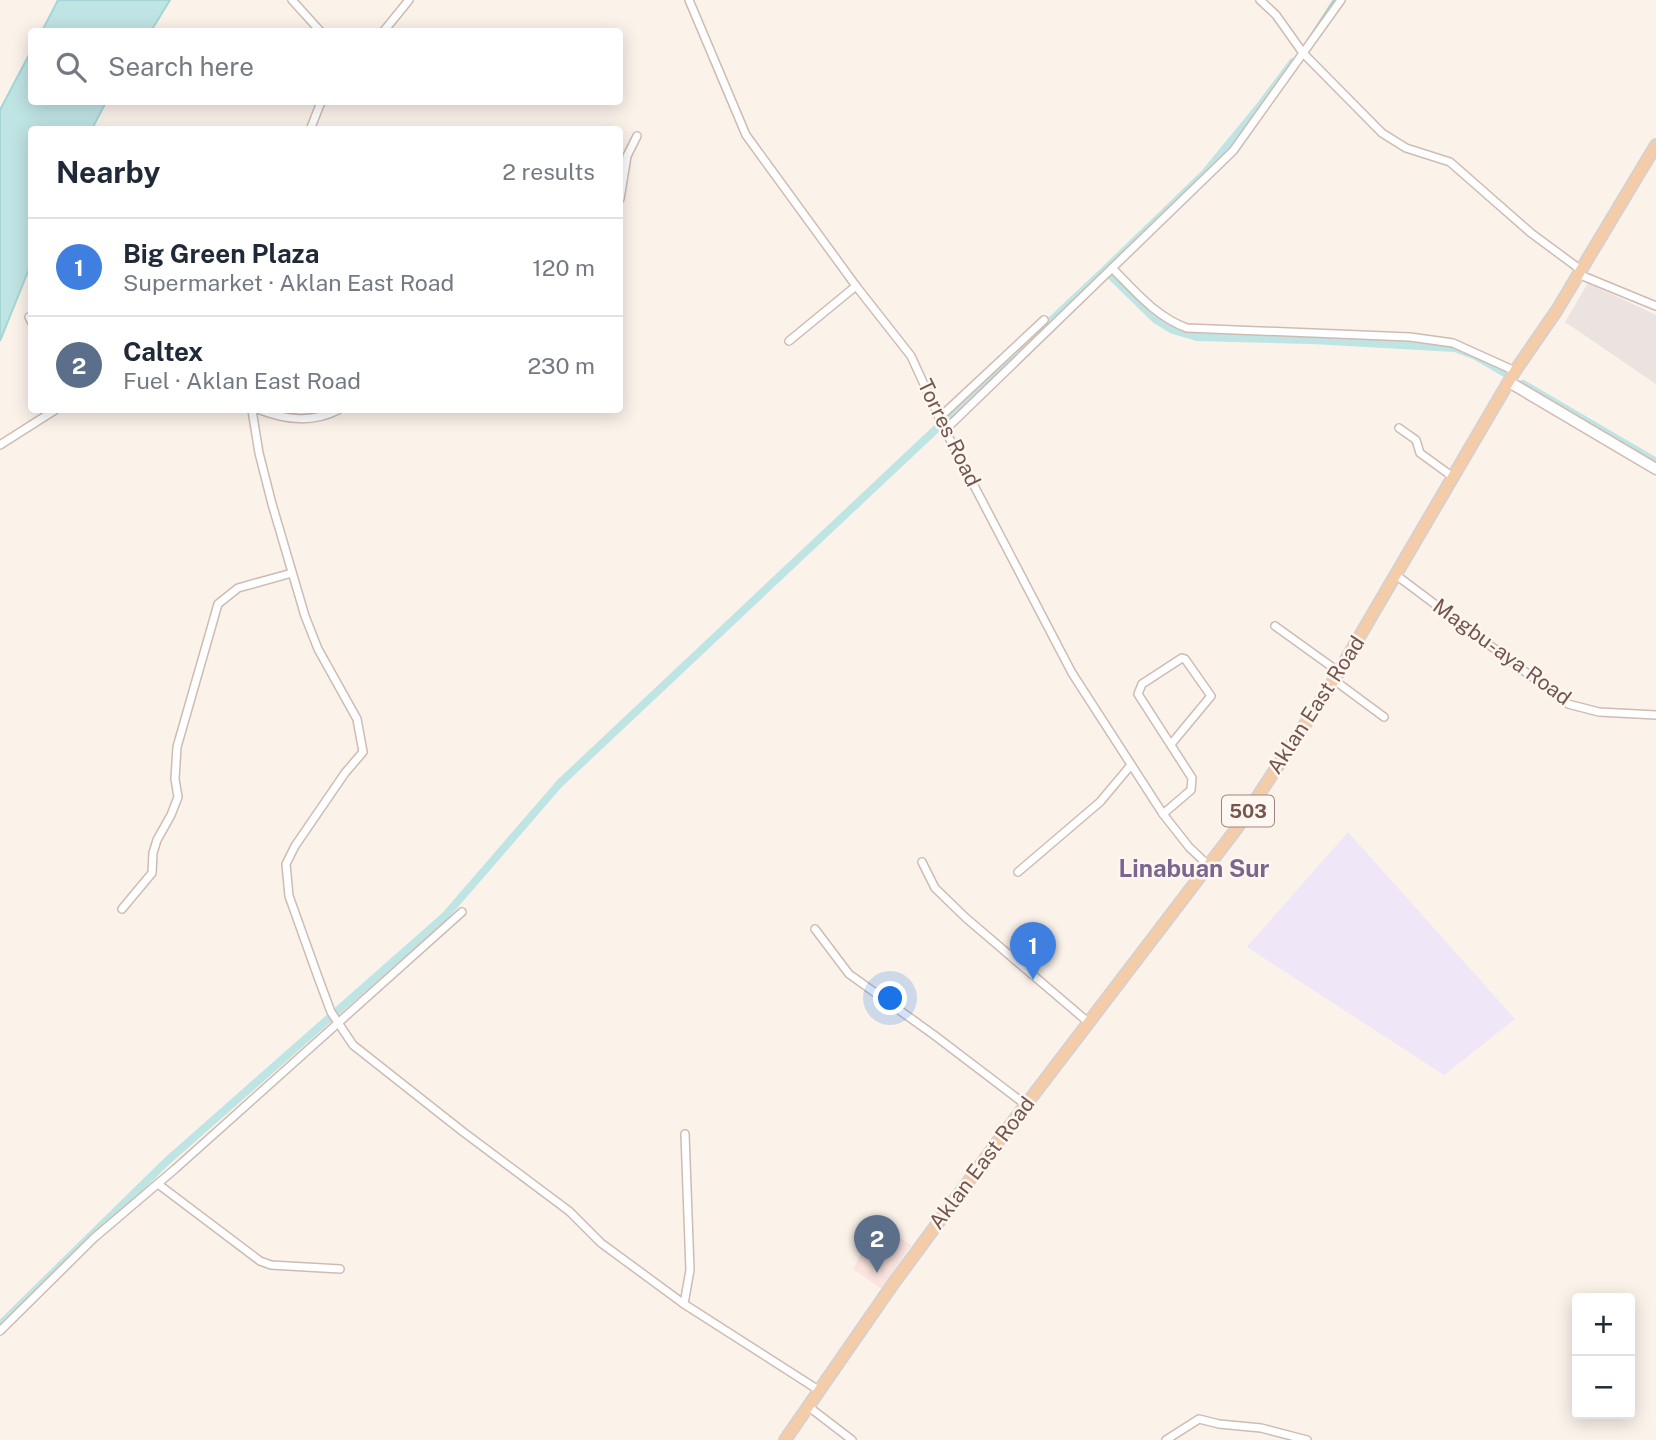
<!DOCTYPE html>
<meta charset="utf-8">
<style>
body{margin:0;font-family:"Public Sans",sans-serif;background:#f6f6f7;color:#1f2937}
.controls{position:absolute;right:21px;bottom:21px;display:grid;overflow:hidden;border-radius:7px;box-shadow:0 4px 18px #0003}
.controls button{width:63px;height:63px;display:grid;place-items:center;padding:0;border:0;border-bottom:2px solid #e0e1e3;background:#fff;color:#1f2937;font:35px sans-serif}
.you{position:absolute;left:891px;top:999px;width:24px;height:24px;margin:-18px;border:5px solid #fff;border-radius:50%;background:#1a73e8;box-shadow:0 0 0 10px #1a73e833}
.badge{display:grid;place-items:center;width:46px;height:46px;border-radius:50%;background:#dc6058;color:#fff;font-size:23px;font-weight:700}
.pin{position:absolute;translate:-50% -58px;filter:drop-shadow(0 2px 4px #0008)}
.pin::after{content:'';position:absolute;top:37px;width:24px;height:21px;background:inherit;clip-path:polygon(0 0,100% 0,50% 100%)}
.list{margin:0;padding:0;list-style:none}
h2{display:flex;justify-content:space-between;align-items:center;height:91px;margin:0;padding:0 28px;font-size:30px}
h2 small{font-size:23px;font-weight:400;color:#747a83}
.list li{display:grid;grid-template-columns:46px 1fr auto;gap:21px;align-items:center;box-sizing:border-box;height:98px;padding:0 28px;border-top:2px solid #e0e1e3}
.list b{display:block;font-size:26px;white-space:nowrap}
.list p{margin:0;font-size:23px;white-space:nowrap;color:#747a83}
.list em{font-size:23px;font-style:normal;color:#747a83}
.icon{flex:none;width:38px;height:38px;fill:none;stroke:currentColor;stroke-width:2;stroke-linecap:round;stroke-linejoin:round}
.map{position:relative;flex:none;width:1656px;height:1440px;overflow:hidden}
.search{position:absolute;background:#fff;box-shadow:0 4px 18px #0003;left:28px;top:28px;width:595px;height:77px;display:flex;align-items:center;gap:18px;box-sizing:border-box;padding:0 24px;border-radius:7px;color:#747a83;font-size:26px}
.panel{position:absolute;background:#fff;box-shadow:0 4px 18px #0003;left:28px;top:126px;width:595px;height:287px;border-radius:7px}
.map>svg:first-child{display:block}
</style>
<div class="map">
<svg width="1656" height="1440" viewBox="0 0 1656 1440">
<rect width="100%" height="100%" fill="#fbf2ea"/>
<!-- commercial -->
<polygon fill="#fbe3df" points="877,1224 911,1245 882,1289 853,1269"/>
<!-- industrial -->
<polygon fill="#ebe3e0" points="1588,283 1656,315 1656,384 1565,322"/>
<!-- education -->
<polygon fill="#efe6f8" points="1348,832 1515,1019 1444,1075 1247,947"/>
<!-- water -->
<g fill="#bfe4e4" stroke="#a6d5d5" stroke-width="2">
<polygon points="58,0 170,0 151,31 42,31"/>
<polygon points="31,51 32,102 106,102 92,129 32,130 31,264 0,341 0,110"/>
</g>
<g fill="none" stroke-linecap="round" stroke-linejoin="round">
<!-- stream -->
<polyline stroke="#a6d5d5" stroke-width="2.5" points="1308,40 1334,0"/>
<!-- canal -->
<g stroke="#bfe4e4" stroke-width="8">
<polyline points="1111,276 1155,319 1173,330 1197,337 1312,340 1455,348 1476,356 1505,373"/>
<polyline points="1523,384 1656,462"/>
<polyline points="0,1325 166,1162 445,916 560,783 1105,270 1205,173 1260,106 1293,62"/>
</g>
<defs>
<g id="street">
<polyline points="292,0 321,32"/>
<polyline points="689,0 746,135 856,286 911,356 945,430 1072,673 1163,814 1189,847 1209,866"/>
<polyline points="1260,0 1276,15 1303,53 1382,133 1406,148 1450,162 1531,233 1581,270"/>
<polyline points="383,32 409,0"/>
<polyline points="310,130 321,102"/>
<polyline points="620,199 627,156 637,136"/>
<path d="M 1112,268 C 1135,291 1156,317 1187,328 L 1410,337 L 1453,343 L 1515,371"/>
<polyline points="1578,274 1656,306"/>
<polyline points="29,317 32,323"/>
<polyline points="789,341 856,286"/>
<polyline points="252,410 259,453 272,504 305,616 318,649 357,719 363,752 345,773 295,846 286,864 289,896 318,977 331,1012 353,1045 462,1131 569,1211 601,1243 684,1304 820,1391"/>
<path d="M 260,410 C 287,420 312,423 338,410"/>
<polyline points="939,418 1044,320"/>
<polyline points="1399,428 1416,440 1420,453 1453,477"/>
<polyline points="945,430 1233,151 1341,0"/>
<polyline points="0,445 55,410"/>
<polyline points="1396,575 1568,704 1599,712 1656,715"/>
<polyline points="1275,626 1339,672"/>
<polyline points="1334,680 1384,717"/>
<polyline points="1163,814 1191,790 1192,778 1138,694 1142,684 1182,658 1185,659 1211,696 1172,743"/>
<polyline points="922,862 935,888 966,918 1088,1022"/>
<polyline points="1018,872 1100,802 1131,765"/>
<polyline points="122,909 152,873 153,853 157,840 171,815 178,797 175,779 177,747 218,604 238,588 292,573"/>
<polyline points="815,929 849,974 934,1035 1026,1105"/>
<polyline points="158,1184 260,1261 271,1265 340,1269"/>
<polyline points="684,1304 690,1270 685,1134"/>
<polyline points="0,1331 94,1238 175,1169 462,912"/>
<polyline points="809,1407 852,1440"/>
<polyline points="1166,1440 1199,1419 1219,1424 1261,1428 1307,1440"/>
</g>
<polyline id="secondary" points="1509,382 1656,469"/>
<polyline id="primary" points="785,1440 893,1284 996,1144 1237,828 1334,680 1515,371 1557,310 1656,145"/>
</defs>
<!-- street casing -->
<use href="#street" stroke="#cfbbb3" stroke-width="10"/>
<!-- secondary casing -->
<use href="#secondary" stroke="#d2bab1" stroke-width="13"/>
<!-- primary casing -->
<use href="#primary" stroke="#d8d0ce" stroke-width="14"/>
<!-- street -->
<use href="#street" stroke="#fff" stroke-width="7"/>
<!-- secondary -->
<use href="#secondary" stroke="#fff" stroke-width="10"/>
<!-- primary -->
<use href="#primary" stroke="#f5cca8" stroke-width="10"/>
</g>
<g text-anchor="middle" stroke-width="5" stroke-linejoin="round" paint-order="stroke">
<!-- shield labels -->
<rect fill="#fef6f0" stroke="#9e867f" stroke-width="2" x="1222" y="795.5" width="52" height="31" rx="5"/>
<g font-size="19" font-weight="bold" fill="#75564f">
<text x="1248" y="818">503</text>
</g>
<!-- street labels -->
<g font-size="21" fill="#75564f" stroke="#fef6f0">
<text transform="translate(949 433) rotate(64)" y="7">Torres Road</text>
<text transform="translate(1502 652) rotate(36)" y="7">Magbu-aya Road</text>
<text transform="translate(1316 705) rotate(-57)" y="7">Aklan East Road</text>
<text transform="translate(982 1163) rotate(-53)" y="7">Aklan East Road</text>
</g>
<!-- quarter labels -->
<g font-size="24" font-weight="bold" fill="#7b6690" stroke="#fef6f0">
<text x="1194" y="877">Linabuan Sur</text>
</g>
</g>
</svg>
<div class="controls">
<button>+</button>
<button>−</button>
</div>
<div class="you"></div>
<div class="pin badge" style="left:1033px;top:980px;background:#3f7fe0">1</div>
<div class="pin badge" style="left:877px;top:1273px;background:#5c6f8a">2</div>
<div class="search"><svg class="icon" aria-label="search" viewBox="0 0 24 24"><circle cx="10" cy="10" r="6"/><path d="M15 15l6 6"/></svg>Search here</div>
<section class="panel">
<h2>Nearby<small>2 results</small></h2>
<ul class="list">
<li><span class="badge" style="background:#3f7fe0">1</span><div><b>Big Green Plaza</b><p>Supermarket · Aklan East Road</p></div><em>120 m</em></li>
<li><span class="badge" style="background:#5c6f8a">2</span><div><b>Caltex</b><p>Fuel · Aklan East Road</p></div><em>230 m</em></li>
</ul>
</section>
</div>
